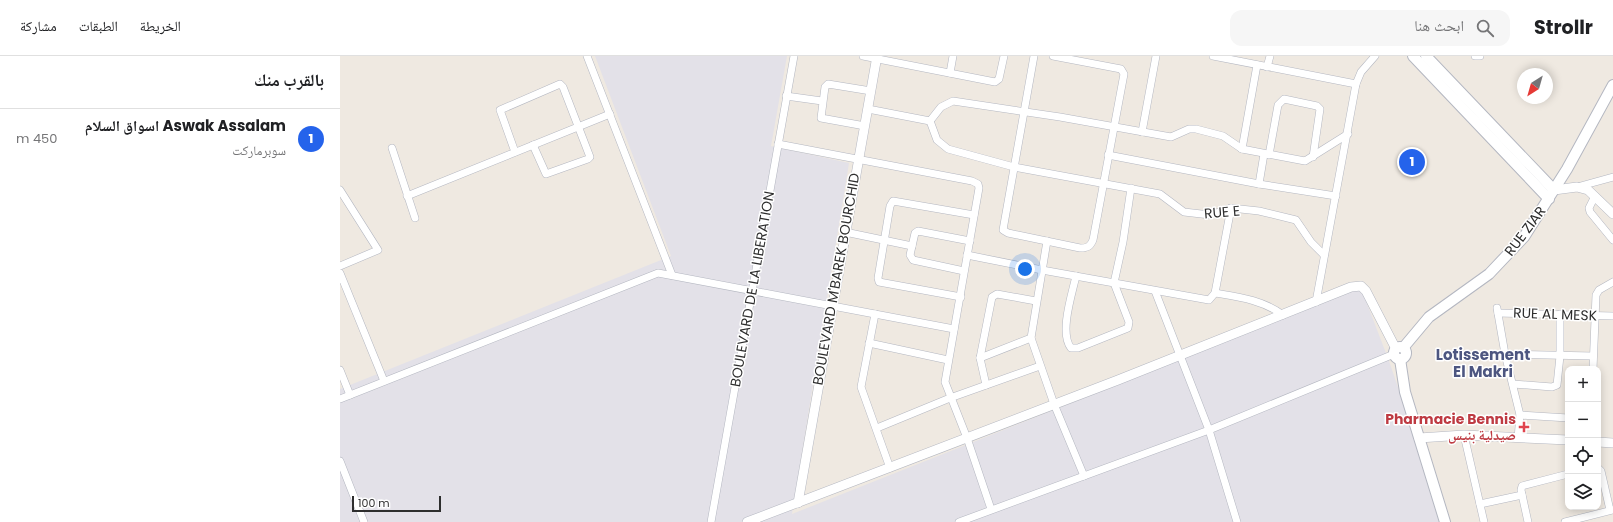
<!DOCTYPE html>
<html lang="ar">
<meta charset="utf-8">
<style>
body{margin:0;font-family:Poppins,"Noto Naskh Arabic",sans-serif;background:#f6f6f6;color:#202124;direction:rtl}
.controls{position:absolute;right:12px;bottom:12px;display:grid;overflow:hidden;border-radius:8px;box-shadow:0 2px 10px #0003}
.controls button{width:36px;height:36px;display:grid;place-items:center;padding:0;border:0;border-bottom:1px solid #e0e0e0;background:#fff;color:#202124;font:20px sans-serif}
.compass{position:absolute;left:1177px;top:12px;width:36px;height:36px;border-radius:50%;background:#fff;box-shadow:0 2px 10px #0003;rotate:217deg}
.scale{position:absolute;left:12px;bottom:10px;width:89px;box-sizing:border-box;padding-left:4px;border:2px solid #2e2e2e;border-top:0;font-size:11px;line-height:14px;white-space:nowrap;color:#2e2e2e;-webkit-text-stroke:3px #fff;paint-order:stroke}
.you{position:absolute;left:685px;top:213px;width:14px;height:14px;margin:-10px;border:3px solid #fff;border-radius:50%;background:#1a73e8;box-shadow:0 0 0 6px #1a73e833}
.badge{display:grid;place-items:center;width:26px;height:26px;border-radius:50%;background:#2563eb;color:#fff;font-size:13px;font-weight:700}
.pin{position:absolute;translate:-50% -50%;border:2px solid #fff;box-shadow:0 1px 4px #0006}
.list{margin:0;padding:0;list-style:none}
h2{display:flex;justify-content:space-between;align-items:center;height:52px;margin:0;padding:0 16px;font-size:17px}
h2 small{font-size:13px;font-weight:400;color:#757577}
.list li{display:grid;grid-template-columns:26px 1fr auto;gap:12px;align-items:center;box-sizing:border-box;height:60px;padding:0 16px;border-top:1px solid #e0e0e0}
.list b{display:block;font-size:15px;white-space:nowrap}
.list p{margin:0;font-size:13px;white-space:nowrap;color:#757577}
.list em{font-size:13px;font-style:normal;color:#757577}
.icon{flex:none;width:22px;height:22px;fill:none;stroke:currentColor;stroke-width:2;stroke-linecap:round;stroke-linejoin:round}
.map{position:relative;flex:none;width:1273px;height:466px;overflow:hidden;direction:ltr}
header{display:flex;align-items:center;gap:24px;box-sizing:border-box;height:56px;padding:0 20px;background:#fff;border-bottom:1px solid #e0e0e0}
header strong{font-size:19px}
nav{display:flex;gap:22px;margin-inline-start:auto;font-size:14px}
.search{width:280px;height:36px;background:#f6f6f6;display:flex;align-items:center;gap:10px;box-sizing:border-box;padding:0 14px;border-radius:12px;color:#757577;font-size:15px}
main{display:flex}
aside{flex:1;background:#fff}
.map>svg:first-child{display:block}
</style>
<header>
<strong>Strollr</strong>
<div class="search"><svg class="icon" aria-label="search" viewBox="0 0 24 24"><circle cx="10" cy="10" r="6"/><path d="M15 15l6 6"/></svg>ابحث هنا</div>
<nav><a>الخريطة</a><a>الطبقات</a><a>مشاركة</a></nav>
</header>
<main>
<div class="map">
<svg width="1273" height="466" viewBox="0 0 1273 466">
<rect width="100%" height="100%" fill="#efe9e1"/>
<!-- industrial -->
<polygon fill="#e3e1e8" points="255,0 447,0 431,90 509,107 452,458 1021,232 1049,305 1104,466 0,466 0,333 331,200"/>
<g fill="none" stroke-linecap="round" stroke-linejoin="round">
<defs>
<g id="minor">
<polyline points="247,0 332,219"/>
<polyline points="523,0 655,26 659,23 664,0"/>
<path d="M 694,0 L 663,174 L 668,177 L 740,192 C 747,192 750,191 753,184 L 784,18 L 781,13 L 713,0"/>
<polyline points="873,0 1016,28"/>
<polyline points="1135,0 1140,0"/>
<polyline points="927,11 930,0"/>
<polyline points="610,17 613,0"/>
<polyline points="446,40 482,45"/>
<polyline points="528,53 590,65 601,51 613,45 720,61 831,81 849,73 856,73 883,80 902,93 965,105 1008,78"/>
<polyline points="590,65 597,84 608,93 674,111 820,138 844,156 870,159 891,152 919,155 956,164 971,186 984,199"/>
<polyline points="525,70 481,62 485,31 488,28 531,35"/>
<polyline points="802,76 816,0"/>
<polyline points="438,88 632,125 638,128 639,132 605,326 627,382 651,453"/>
<polyline points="52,92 75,162"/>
<polyline points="902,93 917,9"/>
<polyline points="175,96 160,54 220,28 223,31 250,101 248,103 206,118 193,89"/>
<polyline points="768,99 919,128 996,140"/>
<polyline points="929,99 938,49 944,43 977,50 980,53 973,101"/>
<polyline points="919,128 924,98"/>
<polyline points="1237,131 1273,121"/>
<polyline points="0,134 38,194 0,210"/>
<polyline points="67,140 270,58"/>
<polyline points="1255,140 1249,152 1250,156 1273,184"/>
<polyline points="505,176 572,190"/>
<polyline points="707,185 691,282 714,348 744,420"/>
<polyline points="627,199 702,214 869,244 875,237 891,152"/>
<polyline points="624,215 573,204 570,199 575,177 578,175 630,185"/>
<polyline points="0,217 44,325"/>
<path d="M 736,220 C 732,238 719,277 731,292 L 738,292 L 788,272 L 789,266 L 774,227 L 783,186 L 791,132"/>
<polyline points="815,235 869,374 897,466"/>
<path d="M 875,237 C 899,241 923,244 943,259"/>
<polyline points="621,241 539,226 538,222 550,150 553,145 634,159"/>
<polyline points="976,246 1016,28 1021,16 1035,0"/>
<polyline points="1157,252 1165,298 1180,359 1178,382"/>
<polyline points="1158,257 1273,260"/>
<polyline points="535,258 521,331 550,412"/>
<polyline points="529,287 608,304"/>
<polyline points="1165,298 1253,300"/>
<polyline points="640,302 691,282"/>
<polyline points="1253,313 1256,239 1259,234 1273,226"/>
<polyline points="0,314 10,339"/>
<polyline points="1173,328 1212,331 1217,329 1220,300 1220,258"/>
<polyline points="646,329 640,302 652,241 657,238 696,245"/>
<polyline points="0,343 318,217 614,273"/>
<polyline points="1180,359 1228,362"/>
<polyline points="537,372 610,342 700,310"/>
<polyline points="1124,379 1144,466"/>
<polyline points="0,405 24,466"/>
<polyline points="1258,412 1261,415 1270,454"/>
<polyline points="1140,448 1182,439"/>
<polyline points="371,466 454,0"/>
<polyline points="619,466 869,374 1054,298"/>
<polyline points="1188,466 1181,434 1182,430 1228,418"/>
<polyline points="1225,466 1273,454"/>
</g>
<g id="tertiary">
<polyline points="1214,134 1237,131 1248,134 1273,158"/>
<polyline points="1079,382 1124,379 1228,384"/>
<polyline points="1258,386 1273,387"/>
<polyline points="458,447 537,0"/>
<polyline points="407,466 778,324 1011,231 1021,230 1026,235 1056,293"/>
</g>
<g id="secondary">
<polyline points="1073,0 1209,143"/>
<polyline points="1086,0 1214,134"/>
<circle cx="1060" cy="297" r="6"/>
<polyline points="1063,292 1089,261 1149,218 1184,181 1227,113 1273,29"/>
<polyline points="1060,303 1065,336 1105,466"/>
</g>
</defs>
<!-- minor casing -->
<use href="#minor" stroke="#b4b7c1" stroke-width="8"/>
<!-- tertiary casing -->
<use href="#tertiary" stroke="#b4b7c1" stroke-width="10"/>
<!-- secondary casing -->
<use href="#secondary" stroke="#b4b7c1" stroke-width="12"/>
<!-- minor -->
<use href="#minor" stroke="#fff" stroke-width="7"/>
<!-- tertiary -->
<use href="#tertiary" stroke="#fff" stroke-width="9"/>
<!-- secondary -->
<use href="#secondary" stroke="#fff" stroke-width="10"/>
</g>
<!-- markers -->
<path fill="#e0444e" stroke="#fff" stroke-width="1.5" d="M1182 365h4v4h4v4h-4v4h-4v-4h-4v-4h4z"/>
<g text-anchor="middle" stroke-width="3" stroke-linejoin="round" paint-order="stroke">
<!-- street labels -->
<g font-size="14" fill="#2e2e2e" stroke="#fff">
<text transform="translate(882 156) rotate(-5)" y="5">RUE E</text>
<text transform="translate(1185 175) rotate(-53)" y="5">RUE ZIAR</text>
<text transform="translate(496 223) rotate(-80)" y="5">BOULEVARD M'BAREK BOURCHID</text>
<text transform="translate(412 233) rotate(-80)" y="5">BOULEVARD DE LA LIBERATION</text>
<text transform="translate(1215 258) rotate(2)" y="5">RUE AL MESK</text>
</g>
<!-- health labels -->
<g font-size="14" font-weight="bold" fill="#be3a42" stroke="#fff" text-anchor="end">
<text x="1176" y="368">Pharmacie Bennis<tspan x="1176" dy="16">صيدلية بنيس</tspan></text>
</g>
<!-- neighbourhood labels -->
<g font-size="15" font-weight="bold" fill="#4d5680" stroke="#fff">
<text x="1143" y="304">Lotissement<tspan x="1143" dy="17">El Makri</tspan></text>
</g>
</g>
</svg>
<div class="controls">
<button>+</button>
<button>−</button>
<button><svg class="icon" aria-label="locate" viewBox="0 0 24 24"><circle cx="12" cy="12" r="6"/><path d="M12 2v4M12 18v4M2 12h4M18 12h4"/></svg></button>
<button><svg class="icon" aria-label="layers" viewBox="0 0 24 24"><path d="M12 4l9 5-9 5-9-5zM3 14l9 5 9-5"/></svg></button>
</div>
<svg class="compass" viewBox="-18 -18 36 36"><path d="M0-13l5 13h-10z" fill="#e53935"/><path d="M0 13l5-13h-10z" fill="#757577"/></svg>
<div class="scale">100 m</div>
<div class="you"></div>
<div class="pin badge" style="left:1072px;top:106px">1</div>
</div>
<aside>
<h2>بالقرب منك<small></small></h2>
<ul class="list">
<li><span class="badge">1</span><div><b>Aswak Assalam اسواق السلام</b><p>سوبرماركت</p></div><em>450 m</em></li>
</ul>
</aside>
</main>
